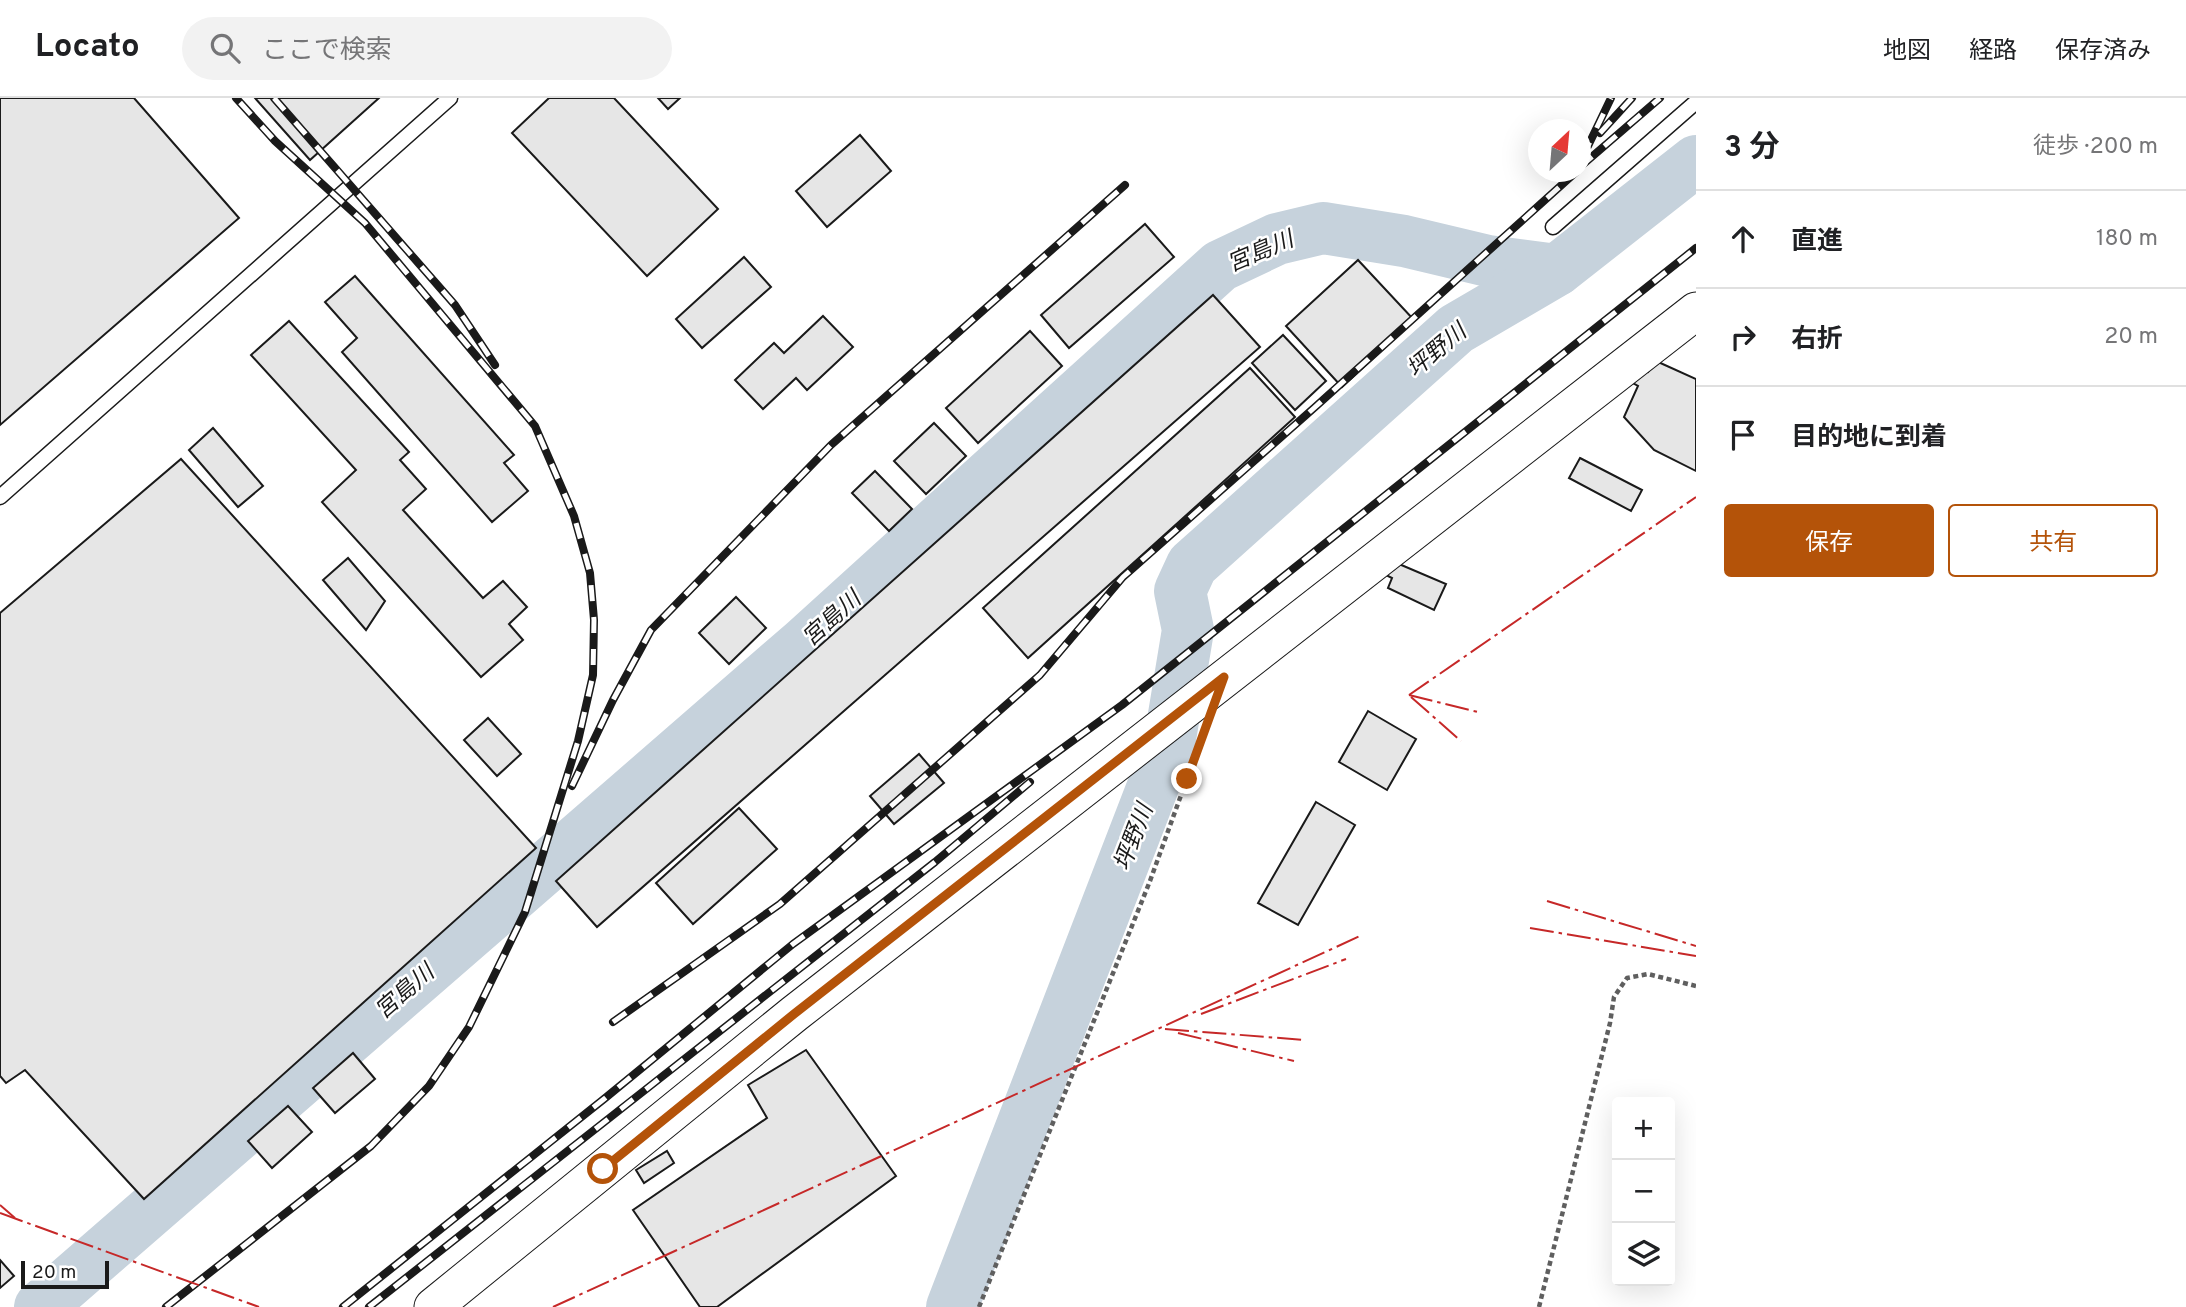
<!DOCTYPE html>
<html lang="ja">
<meta charset="utf-8">
<style>
body{margin:0;font-family:Overpass,"Noto Sans JP",sans-serif;background:#f2f2f2;color:#202124}
.controls{position:absolute;right:21px;bottom:21px;display:grid;overflow:hidden;border-radius:7px;box-shadow:0 7px 28px #0002}
.controls button{width:63px;height:63px;display:grid;place-items:center;padding:0;border:0;border-bottom:2px solid #e0e0e0;background:#fff;color:#202124;font:35px sans-serif}
.compass{position:absolute;left:1528px;top:21px;width:63px;height:63px;border-radius:50%;background:#fff;box-shadow:0 7px 28px #0002;rotate:26deg}
.scale{position:absolute;left:21px;bottom:18px;width:88px;box-sizing:border-box;padding-left:7px;border:4px solid #1a1a1a;border-top:0;font-size:19px;line-height:24px;white-space:nowrap;color:#1a1a1a;-webkit-text-stroke:5px #fff;paint-order:stroke}
.stop{position:absolute;width:21px;height:21px;margin:-16px;border:5px solid #b45309;border-radius:50%;background:#fff}
.stop.end{background:#b45309;border-color:#fff;box-shadow:0 2px 7px #0008}
.list{margin:0;padding:0;list-style:none}
h2{display:flex;justify-content:space-between;align-items:center;height:91px;margin:0;padding:0 28px;font-size:30px}
h2 small{font-size:23px;font-weight:400;color:#757577}
.list li{display:grid;grid-template-columns:46px 1fr auto;gap:21px;align-items:center;box-sizing:border-box;height:98px;padding:0 28px;border-top:2px solid #e0e0e0}
.list b{display:block;font-size:26px;white-space:nowrap}
.list em{font-size:23px;font-style:normal;color:#757577}
.actions{display:flex;gap:14px;padding:21px 28px}
.actions a{flex:1;padding:16px 0;border:2px solid #b45309;border-radius:7px;text-align:center;font-size:24px;color:#b45309}
.actions .main{background:#b45309;color:#fff}
.icon{flex:none;width:38px;height:38px;fill:none;stroke:currentColor;stroke-width:2;stroke-linecap:round;stroke-linejoin:round}
.map{position:relative;flex:none;width:1696px;height:1209px;overflow:hidden}
header{display:flex;align-items:center;gap:42px;box-sizing:border-box;height:98px;padding:0 35px;background:#fff;border-bottom:2px solid #e0e0e0}
header strong{font-size:33px}
nav{display:flex;gap:38px;margin-inline-start:auto;font-size:24px}
.search{width:490px;height:63px;background:#f2f2f2;display:flex;align-items:center;gap:18px;box-sizing:border-box;padding:0 24px;border-radius:38px;color:#757577;font-size:26px}
main{display:flex}
aside{flex:1;background:#fff}
.map>svg:first-child{display:block}
</style>
<header>
<strong>Locato</strong>
<div class="search"><svg class="icon" aria-label="search" viewBox="0 0 24 24"><circle cx="10" cy="10" r="6"/><path d="M15 15l6 6"/></svg>ここで検索</div>
<nav><a>地図</a><a>経路</a><a>保存済み</a></nav>
</header>
<main>
<div class="map">
<svg width="1696" height="1209" viewBox="0 0 1696 1209">
<rect width="100%" height="100%" fill="#fff"/>
<g fill="none" stroke-linecap="round" stroke-linejoin="round">
<!-- river -->
<g stroke="#c6d2dc" stroke-width="52">
<polyline points="40,1209 804,545 1220,168 1277,141 1323,130 1404,143 1488,163 1557,172"/>
<polyline points="952,1209 1169,647 1188,532 1180,493 1192,467 1456,231 1557,172 1696,63"/>
</g>
</g>
<!-- building -->
<g fill="#e6e6e6" stroke="#1a1a1a" stroke-width="2">
<polygon points="0,0 134,0 239,120 0,327"/>
<polygon points="255,0 379,0 310,62"/>
<polygon points="549,0 614,0 718,111 647,178 512,35"/>
<polygon points="658,0 680,0 668,11"/>
<polygon points="860,37 891,73 827,129 796,93"/>
<polygon points="1145,126 1174,159 1069,250 1041,217"/>
<polygon points="744,159 771,189 702,250 676,221"/>
<polygon points="1358,162 1414,222 1342,289 1286,228"/>
<polygon points="355,178 514,357 504,365 528,393 492,424 342,254 357,240 325,204"/>
<polygon points="1213,197 1260,249 597,829 556,783"/>
<polygon points="823,218 853,249 807,292 796,280 763,311 735,282 774,245 784,255"/>
<polygon points="289,223 409,354 400,362 426,391 403,412 483,500 503,483 527,509 509,526 523,542 481,579 322,404 356,372 251,257"/>
<polygon points="1030,233 1062,268 978,345 946,310"/>
<polygon points="1283,237 1326,283 1295,312 1252,265"/>
<polygon points="1656,263 1696,281 1696,373 1654,352 1624,319 1638,288 1631,284 1637,269 1648,274"/>
<polygon points="1250,270 1295,319 1028,560 983,510"/>
<polygon points="934,325 966,358 926,396 894,363"/>
<polygon points="213,330 263,388 238,409 189,352"/>
<polygon points="1580,360 1642,392 1631,413 1569,380"/>
<polygon points="181,361 536,750 144,1101 25,972 6,985 0,978 0,515"/>
<polygon points="875,373 912,411 889,433 852,395"/>
<polygon points="348,460 385,503 366,532 323,482"/>
<polygon points="1399,466 1446,486 1434,512 1388,490 1392,480 1386,477"/>
<polygon points="736,499 766,530 729,566 699,535"/>
<polygon points="1368,613 1416,641 1387,692 1339,664"/>
<polygon points="488,620 521,656 497,678 464,642"/>
<polygon points="919,656 944,685 894,726 870,698"/>
<polygon points="1316,704 1355,727 1298,827 1258,805"/>
<polygon points="739,710 777,751 693,826 656,785"/>
<polygon points="806,952 896,1078 717,1209 700,1209 633,1112 767,1020 748,987"/>
<polygon points="353,955 375,981 335,1015 313,990"/>
<polygon points="288,1008 312,1034 272,1070 248,1043"/>
<polygon points="667,1053 674,1065 644,1085 636,1072"/>
<polygon points="0,1162 14,1178 0,1190"/>
</g>
<g fill="none" stroke-linecap="round" stroke-linejoin="round">
<defs>
<g id="lane">
<polyline points="1553,129 1696,4"/>
<polyline points="0,399 450,0"/>
</g>
<polyline id="secondary" points="433,1209 794,916 1696,213"/>
</defs>
<!-- lane casing -->
<use href="#lane" stroke="#1a1a1a" stroke-width="17"/>
<!-- secondary casing -->
<use href="#secondary" stroke="#1a1a1a" stroke-width="39"/>
<!-- path -->
<g stroke="#5f5f5f" stroke-width="4.5" stroke-dasharray="5 3.5" stroke-linecap="butt">
<polyline points="979,1209 1150,783 1201,642"/>
<polyline points="1539,1209 1610,925 1614,899 1627,880 1648,876 1696,888"/>
</g>
<!-- lane -->
<use href="#lane" stroke="#fff" stroke-width="14"/>
<!-- secondary -->
<use href="#secondary" stroke="#fff" stroke-width="37"/>
<defs>
<g id="rail">
<polyline points="274,0 455,207 495,267"/>
<polyline points="1600,35 1632,0"/>
<polyline points="1580,57 1588,48 1611,0"/>
<polyline points="1580,69 1660,0"/>
<polyline points="572,688 613,602 651,532 831,347 1125,87"/>
<polyline points="613,924 780,806 1040,577 1123,479 1314,310 1576,74"/>
<polyline points="166,1209 371,1048 429,988 469,929 525,814 578,643 593,577 594,522 590,475 574,418 535,328 365,125 275,43 236,0"/>
<polyline points="343,1209 604,1001 793,846 1122,607 1696,150"/>
<polyline points="369,1209 935,764 1030,684"/>
</g>
</defs>
<!-- rail casing -->
<use href="#rail" stroke="#1a1a1a" stroke-width="8"/>
<!-- rail -->
<use href="#rail" stroke="#fff" stroke-width="5" stroke-dasharray="16" stroke-linecap="butt"/>
<!-- power -->
<g stroke="#c62828" stroke-width="2" stroke-dasharray="24 5 3.5 5" stroke-linecap="butt">
<polyline points="1409,597 1696,399"/>
<polyline points="1409,597 1478,614"/>
<polyline points="1411,599 1461,643"/>
<polyline points="1547,803 1696,848"/>
<polyline points="1530,830 1696,858"/>
<polyline points="1201,916 1346,861"/>
<polyline points="1165,931 1305,942"/>
<polyline points="1178,935 1294,963"/>
<polyline points="0,1107 15,1120"/>
<polyline points="0,1115 259,1209"/>
<polyline points="553,1209 1360,838"/>
</g>
</g>
<g fill="none" stroke-linecap="round" stroke-linejoin="round">
<!-- route -->
<polyline stroke="#b45309" stroke-width="9" points="603,1071 794,916 1224,579 1187,681"/>
</g>
<g text-anchor="middle" stroke-width="5" stroke-linejoin="round" paint-order="stroke">
<!-- water labels -->
<g font-size="23" font-style="italic" fill="#1a1a1a" stroke="#fff">
<text transform="translate(1260 153) rotate(-23)" y="8">宮島川</text>
<text transform="translate(1436 252) rotate(-40)" y="8">坪野川</text>
<text transform="translate(831 520) rotate(-42)" y="8">宮島川</text>
<text transform="translate(1133 739) rotate(-69)" y="8">坪野川</text>
<text transform="translate(404 893) rotate(-41)" y="8">宮島川</text>
</g>
</g>
</svg>
<div class="controls">
<button>+</button>
<button>−</button>
<button><svg class="icon" aria-label="layers" viewBox="0 0 24 24"><path d="M12 4l9 5-9 5-9-5zM3 14l9 5 9-5"/></svg></button>
</div>
<svg class="compass" viewBox="-18 -18 36 36"><path d="M0-13l5 13h-10z" fill="#e53935"/><path d="M0 13l5-13h-10z" fill="#757577"/></svg>
<div class="scale">20 m</div>
<div class="stop" style="left:603px;top:1071px"></div>
<div class="stop end" style="left:1187px;top:681px"></div>
</div>
<aside>
<h2>3 分<small>徒歩 · 200 m</small></h2>
<ul class="list">
<li><svg class="icon" aria-label="ahead" viewBox="0 0 24 24"><path d="M12 20V5M6 11l6-6 6 6"/></svg><div><b>直進</b></div><em>180 m</em></li>
<li><svg class="icon" aria-label="right" viewBox="0 0 24 24"><path d="M7 20v-9h11M14 6l5 5-5 5"/></svg><div><b>右折</b></div><em>20 m</em></li>
<li><svg class="icon" aria-label="arrive" viewBox="0 0 24 24"><path d="M6 21V4h12l-3 4 3 4H6"/></svg><div><b>目的地に到着</b></div></li>
</ul>
<div class="actions"><a class="main">保存</a><a>共有</a></div>
</aside>
</main>
